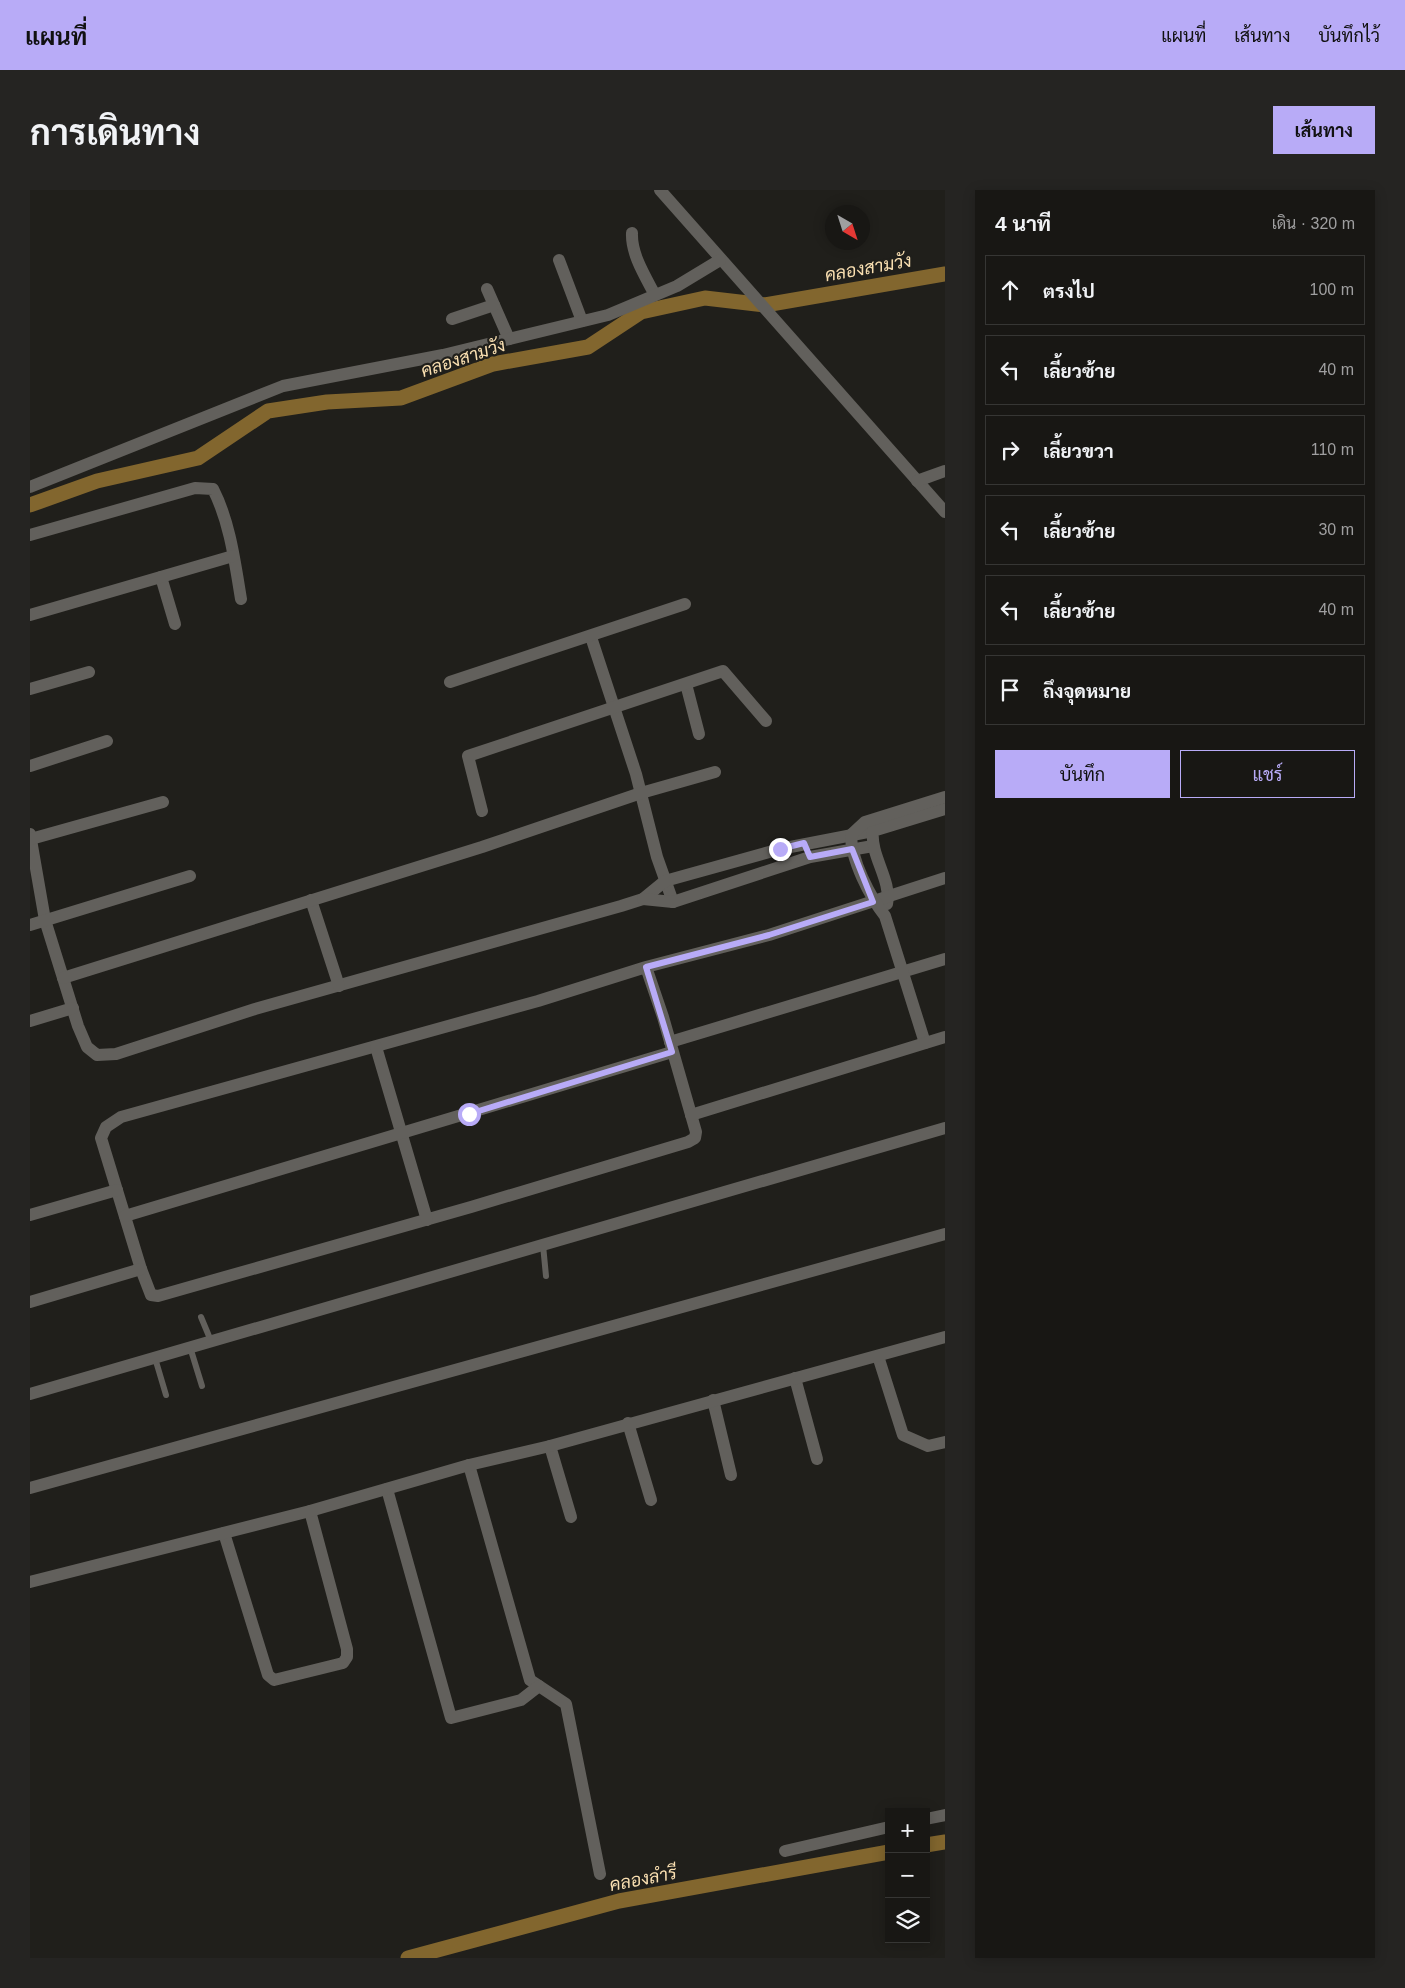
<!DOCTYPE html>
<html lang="th">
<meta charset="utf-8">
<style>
body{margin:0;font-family:Helvetica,Sarabun,sans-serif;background:#252422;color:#f1f3f6}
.controls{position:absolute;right:15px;bottom:15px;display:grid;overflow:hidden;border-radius:0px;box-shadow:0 2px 12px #0003}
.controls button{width:45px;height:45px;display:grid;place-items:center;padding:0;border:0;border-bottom:1px solid #363634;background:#181714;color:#f1f3f6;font:25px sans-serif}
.compass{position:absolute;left:795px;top:15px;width:45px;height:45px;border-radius:50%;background:#181714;box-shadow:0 2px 12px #0003;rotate:141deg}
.stop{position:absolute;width:15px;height:15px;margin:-11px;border:4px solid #b8abf7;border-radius:50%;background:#fff}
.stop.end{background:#b8abf7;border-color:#fff;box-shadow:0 1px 5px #0008}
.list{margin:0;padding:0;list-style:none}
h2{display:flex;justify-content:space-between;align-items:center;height:65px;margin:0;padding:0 20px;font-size:21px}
h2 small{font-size:16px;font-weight:400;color:#9f9fa0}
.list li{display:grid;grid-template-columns:32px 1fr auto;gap:15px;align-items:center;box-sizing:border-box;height:70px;margin:0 10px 10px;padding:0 10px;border:1px solid #363634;border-radius:0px}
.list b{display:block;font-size:19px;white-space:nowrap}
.list em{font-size:16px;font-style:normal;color:#9f9fa0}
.actions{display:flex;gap:10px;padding:15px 20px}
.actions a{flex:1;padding:11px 0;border:1px solid #b8abf7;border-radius:0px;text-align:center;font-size:18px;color:#b8abf7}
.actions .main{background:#b8abf7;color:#111}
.icon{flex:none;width:28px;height:28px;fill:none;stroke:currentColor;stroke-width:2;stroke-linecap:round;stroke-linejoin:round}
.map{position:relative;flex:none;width:915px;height:1768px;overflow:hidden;border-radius:0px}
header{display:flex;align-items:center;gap:30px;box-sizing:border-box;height:70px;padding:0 25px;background:#b8abf7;color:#111}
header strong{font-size:24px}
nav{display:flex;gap:28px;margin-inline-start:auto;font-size:18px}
.intro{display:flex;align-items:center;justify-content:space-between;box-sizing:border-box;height:120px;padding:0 30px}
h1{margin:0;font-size:35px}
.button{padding:12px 22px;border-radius:0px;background:#b8abf7;color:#111;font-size:18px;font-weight:700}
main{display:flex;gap:30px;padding:0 30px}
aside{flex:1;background:#181714;border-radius:0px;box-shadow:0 2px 12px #0003}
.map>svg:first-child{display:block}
</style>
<header>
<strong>แผนที่</strong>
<nav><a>แผนที่</a><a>เส้นทาง</a><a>บันทึกไว้</a></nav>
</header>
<div class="intro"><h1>การเดินทาง</h1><a class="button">เส้นทาง</a></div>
<main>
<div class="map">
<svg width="915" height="1768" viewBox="0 0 915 1768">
<rect width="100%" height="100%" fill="#201f1b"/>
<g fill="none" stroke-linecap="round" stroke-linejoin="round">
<!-- canal -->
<g stroke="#82662e" stroke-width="15">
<polyline points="0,315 67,291 168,268 238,221 297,212 371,208 463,174 558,157 611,122 675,108 735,115 915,84"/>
<polyline points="896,1655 915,1652"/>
<polyline points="378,1768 589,1711 859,1662"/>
</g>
<!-- service -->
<g stroke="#62605c" stroke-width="6">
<polyline points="513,1055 516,1086"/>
<polyline points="171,1127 181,1151"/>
<polyline points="160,1157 172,1196"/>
<polyline points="125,1168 136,1205"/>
</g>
<!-- minor -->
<g stroke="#62605c" stroke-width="12">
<polyline points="630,0 915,322"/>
<path d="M 602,43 C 601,64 615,86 625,105"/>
<polyline points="529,70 552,131"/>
<polyline points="457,99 479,149"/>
<polyline points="422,129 464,115"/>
<polyline points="887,291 915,281"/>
<polyline points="0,297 253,196 413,165 578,125 647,96 690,70"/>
<path d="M 0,345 L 165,298 L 183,299 C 200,332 205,373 211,409"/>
<polyline points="131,387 145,434"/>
<polyline points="0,425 203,366"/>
<polyline points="561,447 606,584 627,667 643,712"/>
<polyline points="420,492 655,414"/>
<polyline points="656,494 669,544"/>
<polyline points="0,499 59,482"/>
<polyline points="0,576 77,551"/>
<polyline points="452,621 438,566 693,481 736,531"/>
<polyline points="0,644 15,730 48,836 57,857 67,865 86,864 225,819 591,716 613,709 635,691 750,659 843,641"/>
<polyline points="1,649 133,612"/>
<polyline points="613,709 643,712 780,667 843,656"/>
<polyline points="281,710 309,796"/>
<path d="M 857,714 C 862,690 840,666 843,641 L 915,619"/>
<polyline points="0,735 160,686"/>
<polyline points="616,777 633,827 666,942 665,948 658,952 441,1017 128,1106 121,1105 111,1079 71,948 76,937 91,927 508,811 616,777 739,745 915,688"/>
<polyline points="33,788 452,657 611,603 685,582"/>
<polyline points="0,831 43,818"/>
<polyline points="640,852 915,769"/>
<path d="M 895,853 L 855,726 C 840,707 821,670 821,645 L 835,632 L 915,607"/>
<polyline points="346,857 397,1030"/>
<polyline points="661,925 915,847"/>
<polyline points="0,1025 87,1000"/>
<polyline points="95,1026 642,862"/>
<polyline points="0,1112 111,1079"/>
<polyline points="848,1166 873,1245 898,1256 915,1252"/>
<polyline points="765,1188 787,1269"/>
<polyline points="0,1204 915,938"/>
<polyline points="683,1210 701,1285"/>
<polyline points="598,1233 621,1310"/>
<polyline points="520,1256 541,1327"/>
<polyline points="439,1275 500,1490 536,1514 570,1684"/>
<polyline points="0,1298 915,1044"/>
<polyline points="357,1299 421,1528 491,1510 509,1496"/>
<polyline points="194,1343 238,1485 244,1490 313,1473 317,1467 317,1459 280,1321"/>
<polyline points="0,1392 280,1321 439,1275 520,1256 915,1147"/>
<polyline points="896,1629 915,1625"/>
<polyline points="755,1661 859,1637"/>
</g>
</g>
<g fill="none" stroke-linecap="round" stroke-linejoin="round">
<!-- route -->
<polyline stroke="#b8abf7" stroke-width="6" points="439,924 642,862 616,777 739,745 843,712 822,659 780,667 774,653 750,659"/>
</g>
<g text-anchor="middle" stroke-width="4.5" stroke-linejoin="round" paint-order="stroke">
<!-- water labels -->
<g font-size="18" font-style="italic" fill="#f9dfb1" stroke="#201f1b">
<text transform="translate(838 78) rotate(-10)" y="6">คลองสามวัง</text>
<text transform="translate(433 168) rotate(-18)" y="6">คลองสามวัง</text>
<text transform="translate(613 1689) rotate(-11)" y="6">คลองลำรี</text>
</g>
</g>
</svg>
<div class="controls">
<button>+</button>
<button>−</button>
<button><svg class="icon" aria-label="layers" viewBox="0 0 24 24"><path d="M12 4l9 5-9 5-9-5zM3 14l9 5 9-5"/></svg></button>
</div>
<svg class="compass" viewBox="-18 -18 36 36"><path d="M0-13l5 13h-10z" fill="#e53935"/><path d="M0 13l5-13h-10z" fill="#9f9fa0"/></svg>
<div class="stop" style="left:439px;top:924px"></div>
<div class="stop end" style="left:750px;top:659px"></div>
</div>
<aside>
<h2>4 นาที<small>เดิน · 320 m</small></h2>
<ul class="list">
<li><svg class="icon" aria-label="ahead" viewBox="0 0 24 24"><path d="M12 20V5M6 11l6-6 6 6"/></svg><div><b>ตรงไป</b></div><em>100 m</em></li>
<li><svg class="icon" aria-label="left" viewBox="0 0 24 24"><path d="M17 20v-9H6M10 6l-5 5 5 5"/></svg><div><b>เลี้ยวซ้าย</b></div><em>40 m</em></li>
<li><svg class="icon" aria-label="right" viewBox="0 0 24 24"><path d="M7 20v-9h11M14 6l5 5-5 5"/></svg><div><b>เลี้ยวขวา</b></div><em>110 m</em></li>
<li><svg class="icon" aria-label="left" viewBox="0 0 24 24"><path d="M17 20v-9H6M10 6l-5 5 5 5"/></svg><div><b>เลี้ยวซ้าย</b></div><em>30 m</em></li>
<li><svg class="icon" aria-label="left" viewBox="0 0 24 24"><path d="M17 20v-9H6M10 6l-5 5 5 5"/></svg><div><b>เลี้ยวซ้าย</b></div><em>40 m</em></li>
<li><svg class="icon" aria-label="arrive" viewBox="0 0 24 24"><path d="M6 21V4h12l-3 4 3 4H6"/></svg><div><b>ถึงจุดหมาย</b></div></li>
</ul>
<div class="actions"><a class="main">บันทึก</a><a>แชร์</a></div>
</aside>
</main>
